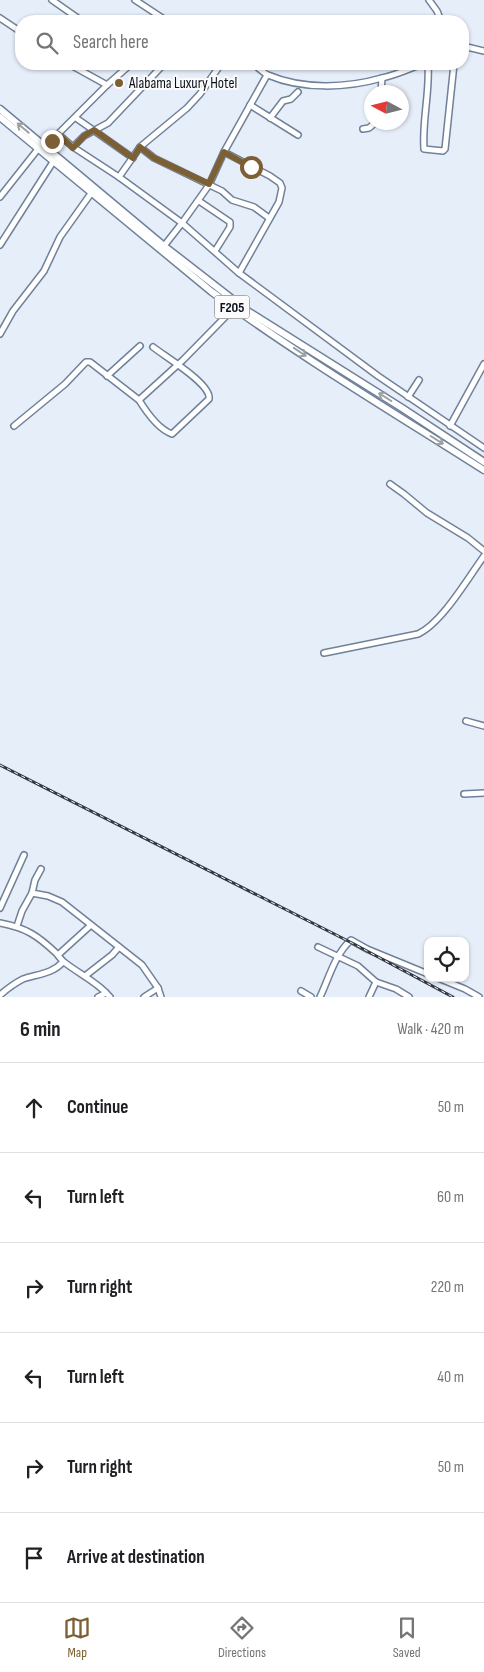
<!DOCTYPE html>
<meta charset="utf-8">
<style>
body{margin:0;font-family:"Sofia Sans Condensed",sans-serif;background:#f2f2f2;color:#202124}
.controls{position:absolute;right:15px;bottom:15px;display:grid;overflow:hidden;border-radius:10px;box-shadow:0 1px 4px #0004}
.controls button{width:45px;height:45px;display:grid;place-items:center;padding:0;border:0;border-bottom:1px solid #e0e0e0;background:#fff;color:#202124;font:25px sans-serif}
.compass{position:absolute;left:364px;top:85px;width:45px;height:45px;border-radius:50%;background:#fff;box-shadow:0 1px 4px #0004;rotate:277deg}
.stop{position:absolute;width:15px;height:15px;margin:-11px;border:4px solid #7c5f32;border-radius:50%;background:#fff}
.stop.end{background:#7c5f32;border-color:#fff;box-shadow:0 1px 5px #0008}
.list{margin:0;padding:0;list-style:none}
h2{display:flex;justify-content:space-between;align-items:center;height:65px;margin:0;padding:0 20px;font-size:21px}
h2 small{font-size:16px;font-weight:400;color:#757577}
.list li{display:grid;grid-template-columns:32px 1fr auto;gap:15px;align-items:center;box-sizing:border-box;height:90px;padding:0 20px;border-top:1px solid #e0e0e0}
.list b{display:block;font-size:19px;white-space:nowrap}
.list em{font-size:16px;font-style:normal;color:#757577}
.icon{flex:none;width:28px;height:28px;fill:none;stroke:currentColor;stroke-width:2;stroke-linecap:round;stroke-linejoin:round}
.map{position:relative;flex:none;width:484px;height:997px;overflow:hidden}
.search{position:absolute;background:#fff;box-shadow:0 1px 4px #0004;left:15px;right:15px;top:15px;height:55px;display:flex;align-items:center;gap:12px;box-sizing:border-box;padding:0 18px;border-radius:20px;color:#757577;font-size:19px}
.sheet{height:605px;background:#fff}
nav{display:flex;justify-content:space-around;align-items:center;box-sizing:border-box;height:70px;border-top:1px solid #e0e0e0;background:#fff;font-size:14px;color:#757577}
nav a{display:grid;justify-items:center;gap:2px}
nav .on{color:#7c5f32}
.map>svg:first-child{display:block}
</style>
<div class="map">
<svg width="484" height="997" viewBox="0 0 484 997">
<rect width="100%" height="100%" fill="#e6eefa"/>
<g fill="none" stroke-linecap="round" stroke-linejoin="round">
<defs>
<g id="minor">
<polyline points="52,0 82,21"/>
<polyline points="135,0 167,21"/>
<polyline points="429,0 437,11 441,21"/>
<polyline points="0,18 21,32"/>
<polyline points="463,46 484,51"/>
<polyline points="69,64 107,85"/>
<path d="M 253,64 C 258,67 263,73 268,75 C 303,90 347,88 382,78 C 396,75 409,69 422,64"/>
<path d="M 428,64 C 430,92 422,120 424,149 L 443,151 L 445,149 L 454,64"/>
<polyline points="381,92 382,78"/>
<polyline points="250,105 298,135"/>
<polyline points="76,118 133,158"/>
<polyline points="270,118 283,101 291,99 298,92"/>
<polyline points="363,129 369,128 376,122"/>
<polyline points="58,134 107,85 131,64"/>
<polyline points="47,147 58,134 73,147 119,177 182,223 239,273 378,376 484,448"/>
<polyline points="73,147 84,136 108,123 164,64"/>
<polyline points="140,147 154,158 222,191 232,200 254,207 269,218"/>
<polyline points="224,152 270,176 280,183 282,188 279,202 239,273"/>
<polyline points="119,177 140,147 187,108 200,94 221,64"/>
<polyline points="0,197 38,149"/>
<polyline points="199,201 230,222 230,227 215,251"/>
<polyline points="0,245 53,162"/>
<polyline points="164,246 182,223 209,185 224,152 267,75"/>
<polyline points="0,334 13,311 44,271 60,237 92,192"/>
<polyline points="107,376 140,346"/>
<polyline points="408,397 419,380"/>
<path d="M 139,400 C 147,413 158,429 172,434 L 209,399 C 212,384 164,356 153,347"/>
<polyline points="14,426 65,384 86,362 90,362 139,400 183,360 234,308"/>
<polyline points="450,426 484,364"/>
<polyline points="390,484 404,494 427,513 468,538 484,551"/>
<path d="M 324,653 L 418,634 C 442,623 468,578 484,556"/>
<polyline points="466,721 484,726"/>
<polyline points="464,794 484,793"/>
<polyline points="32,893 48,896 62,902 142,965 158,988 161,997"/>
<polyline points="0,908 24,855"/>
<path d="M 0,923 C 26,928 37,935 56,953 C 59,956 61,960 64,962 C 79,974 98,982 110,997"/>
<polyline points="17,926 22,911 32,893 35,880 41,869"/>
<polyline points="318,947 358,966 376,982 369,997"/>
<polyline points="58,955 91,925"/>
<polyline points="85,976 112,955 119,947"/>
<polyline points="438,978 465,989 479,997"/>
<polyline points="376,982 396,989 409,997"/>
<polyline points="301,991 311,997"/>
<path d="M 0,995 C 7,989 15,983 23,979 C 38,974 52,974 63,962"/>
<polyline points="98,997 106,993"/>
<polyline points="144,997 158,988"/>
<path d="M 320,997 C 329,978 335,954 351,940 L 367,949 L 428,974"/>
</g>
<g id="major">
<polyline points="0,109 164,246 249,312 402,408 484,462"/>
<path d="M 0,117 L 212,292 C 299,356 393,412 484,470"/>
</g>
</defs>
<!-- minor casing -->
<use href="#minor" stroke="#70819a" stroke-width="8"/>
<!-- major casing -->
<use href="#major" stroke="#70819a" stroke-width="9"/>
<!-- minor -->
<use href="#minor" stroke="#fff" stroke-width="5"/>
<!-- major -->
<use href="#major" stroke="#fff" stroke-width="6"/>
<defs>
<polyline id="rail" points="0,765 352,943 453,997"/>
</defs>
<!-- rail casing -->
<use href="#rail" stroke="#323942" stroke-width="3"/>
<!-- rail -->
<use href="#rail" stroke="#fbfbfb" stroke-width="1" stroke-dasharray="4" stroke-linecap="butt"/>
</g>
<!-- one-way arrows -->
<defs><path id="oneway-shaft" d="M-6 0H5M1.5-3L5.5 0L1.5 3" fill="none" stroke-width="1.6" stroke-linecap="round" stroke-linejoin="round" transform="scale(1.25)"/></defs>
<g stroke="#9da0a3">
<use href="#oneway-shaft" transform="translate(23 128) rotate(-140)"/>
<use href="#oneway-shaft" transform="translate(300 352) rotate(34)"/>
<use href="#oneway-shaft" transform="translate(385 397) rotate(-148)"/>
<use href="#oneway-shaft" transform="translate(437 440) rotate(32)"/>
</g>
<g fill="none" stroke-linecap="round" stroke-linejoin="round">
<!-- route -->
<polyline stroke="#7c5f32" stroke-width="6" points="52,141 58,134 73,148 84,136 94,130 133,158 140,147 154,158 209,184 224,152 251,167"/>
</g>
<!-- markers -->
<circle fill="#7c5f32" stroke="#fbfbfb" stroke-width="2" cx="119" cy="83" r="5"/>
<g text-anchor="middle" stroke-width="4" stroke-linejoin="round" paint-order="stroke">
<!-- shield labels -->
<rect fill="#fbfbfb" stroke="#52575e" stroke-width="1" x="214.5" y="295.5" width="35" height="23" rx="4"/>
<g font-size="14" font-weight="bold" fill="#0a111a">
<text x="232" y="312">F205</text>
</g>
<!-- poi labels -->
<g font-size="15" fill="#0a111a" stroke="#fbfbfb" text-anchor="start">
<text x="129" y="88">Alabama Luxury Hotel</text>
</g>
</g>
</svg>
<div class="controls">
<button><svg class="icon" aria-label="locate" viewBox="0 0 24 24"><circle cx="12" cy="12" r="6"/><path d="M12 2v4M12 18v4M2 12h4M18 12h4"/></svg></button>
</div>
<svg class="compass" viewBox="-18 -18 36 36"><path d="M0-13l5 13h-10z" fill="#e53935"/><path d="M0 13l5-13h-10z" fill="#757577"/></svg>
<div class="stop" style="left:251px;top:167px"></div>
<div class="stop end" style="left:52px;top:141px"></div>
<div class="search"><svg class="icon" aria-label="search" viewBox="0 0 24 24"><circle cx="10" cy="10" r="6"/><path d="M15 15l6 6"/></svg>Search here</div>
</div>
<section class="sheet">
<h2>6 min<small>Walk · 420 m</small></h2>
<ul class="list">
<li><svg class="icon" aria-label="ahead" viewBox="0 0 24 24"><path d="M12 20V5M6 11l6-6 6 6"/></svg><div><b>Continue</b></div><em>50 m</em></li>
<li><svg class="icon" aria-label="left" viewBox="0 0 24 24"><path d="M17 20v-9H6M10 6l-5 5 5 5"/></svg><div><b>Turn left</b></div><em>60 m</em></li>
<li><svg class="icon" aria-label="right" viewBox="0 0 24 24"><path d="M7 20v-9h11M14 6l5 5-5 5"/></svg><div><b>Turn right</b></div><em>220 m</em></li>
<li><svg class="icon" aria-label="left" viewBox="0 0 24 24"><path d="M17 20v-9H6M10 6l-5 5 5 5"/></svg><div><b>Turn left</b></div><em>40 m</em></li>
<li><svg class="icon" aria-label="right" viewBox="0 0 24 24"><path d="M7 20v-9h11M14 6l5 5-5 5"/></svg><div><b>Turn right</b></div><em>50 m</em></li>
<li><svg class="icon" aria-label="arrive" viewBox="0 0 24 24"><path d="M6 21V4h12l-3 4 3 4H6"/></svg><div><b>Arrive at destination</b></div></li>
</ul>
</section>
<nav>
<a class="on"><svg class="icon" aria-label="map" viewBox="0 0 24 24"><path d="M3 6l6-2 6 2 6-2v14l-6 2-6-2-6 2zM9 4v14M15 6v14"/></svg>Map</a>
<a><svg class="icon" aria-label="directions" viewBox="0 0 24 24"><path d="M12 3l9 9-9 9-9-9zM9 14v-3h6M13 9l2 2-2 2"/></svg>Directions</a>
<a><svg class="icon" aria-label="saved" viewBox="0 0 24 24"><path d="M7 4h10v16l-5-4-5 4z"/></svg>Saved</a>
</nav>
